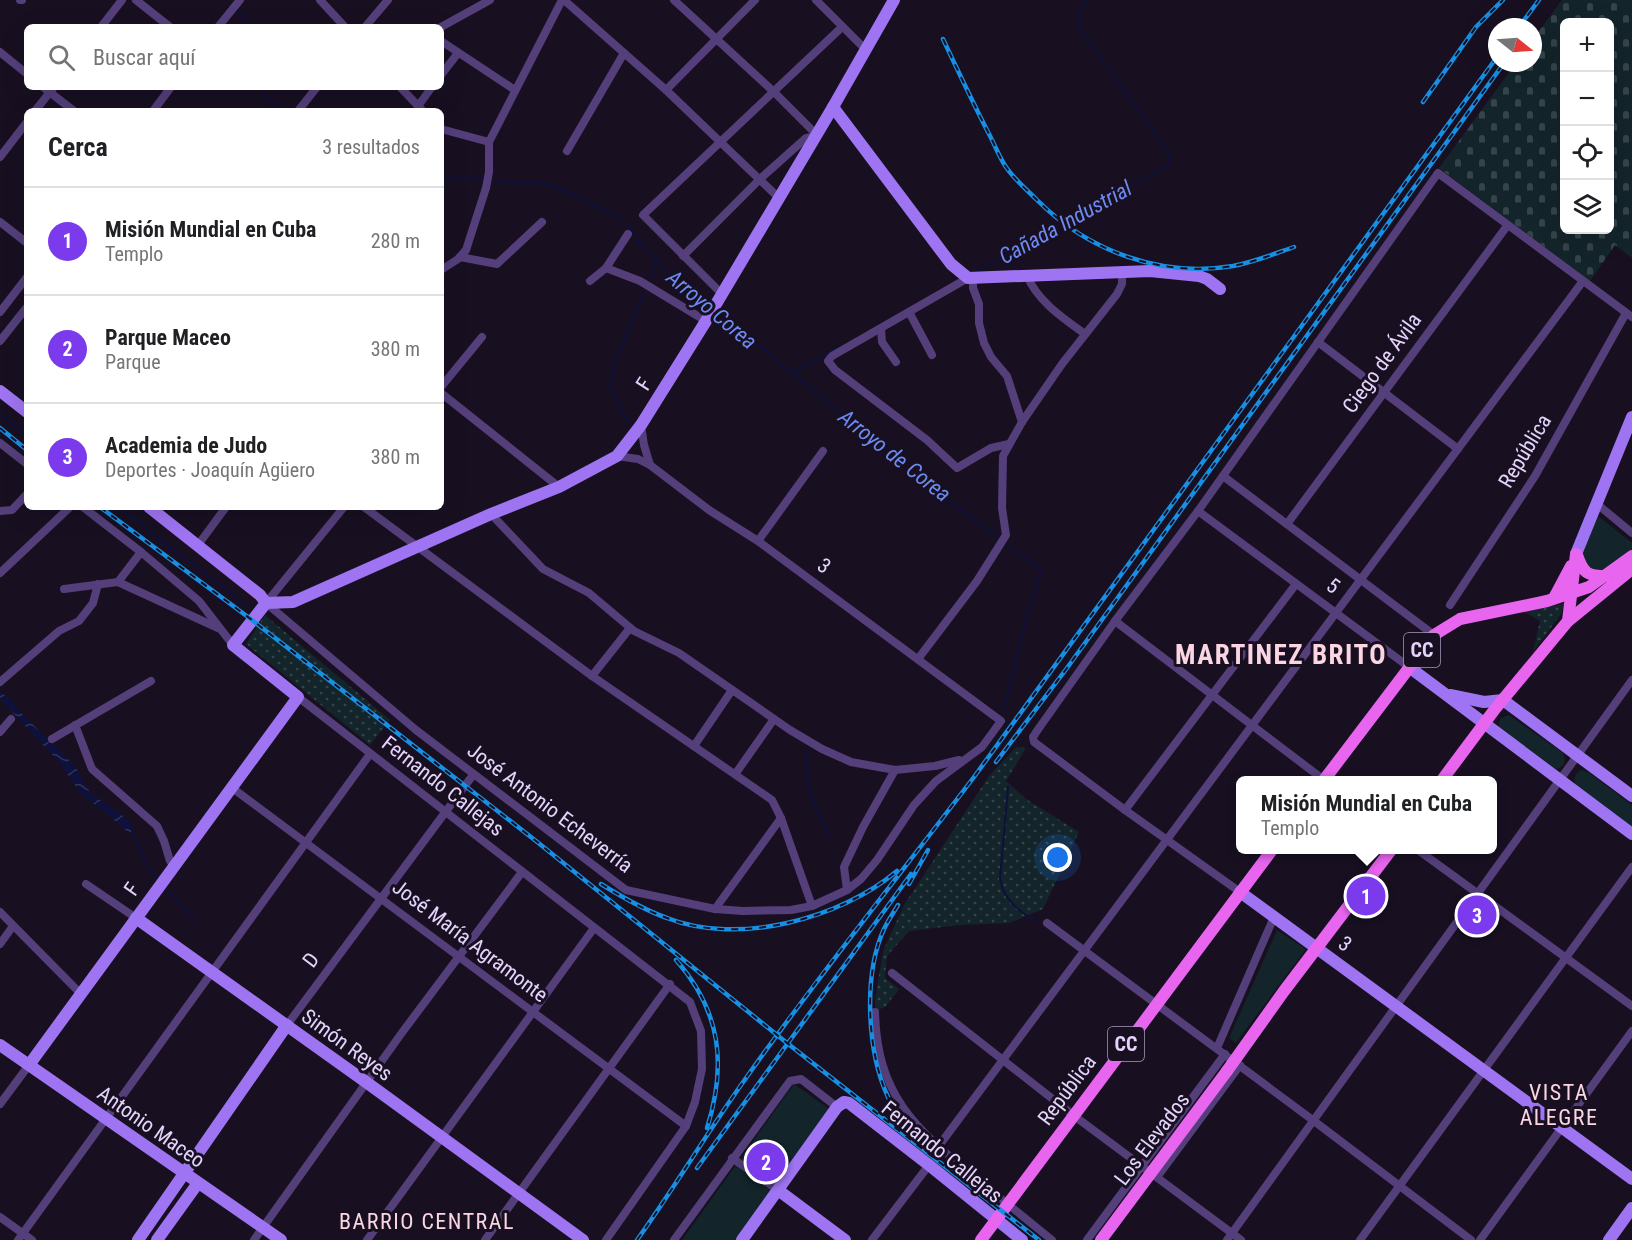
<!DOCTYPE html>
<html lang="es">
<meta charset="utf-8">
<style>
body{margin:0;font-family:"Roboto Condensed",sans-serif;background:#f2f2f2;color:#202124}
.controls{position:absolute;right:18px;top:18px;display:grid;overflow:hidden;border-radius:9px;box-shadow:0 6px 24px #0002}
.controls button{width:54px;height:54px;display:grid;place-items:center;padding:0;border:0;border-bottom:2px solid #e0e0e0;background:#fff;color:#202124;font:30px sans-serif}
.compass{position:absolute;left:1488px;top:18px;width:54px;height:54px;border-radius:50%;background:#fff;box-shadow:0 6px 24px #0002;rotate:107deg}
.you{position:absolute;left:1058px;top:858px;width:21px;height:21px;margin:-15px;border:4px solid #fff;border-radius:50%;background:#1a73e8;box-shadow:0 0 0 9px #1a73e833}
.badge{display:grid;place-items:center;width:39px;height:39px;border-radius:50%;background:#7c3aed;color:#fff;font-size:20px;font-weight:700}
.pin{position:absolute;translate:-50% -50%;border:3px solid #fff;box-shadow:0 2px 6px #0006}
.popup{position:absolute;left:1236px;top:776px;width:261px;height:78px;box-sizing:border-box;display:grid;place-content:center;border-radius:9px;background:#fff;filter:drop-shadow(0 2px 4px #0005);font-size:20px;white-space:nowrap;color:#757577}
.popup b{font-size:22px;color:#202124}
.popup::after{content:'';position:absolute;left:50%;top:100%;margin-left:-12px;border:12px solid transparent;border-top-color:#fff}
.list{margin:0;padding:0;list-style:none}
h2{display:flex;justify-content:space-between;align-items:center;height:78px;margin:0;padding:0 24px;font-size:26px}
h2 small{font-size:20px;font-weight:400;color:#757577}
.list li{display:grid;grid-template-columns:39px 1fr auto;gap:18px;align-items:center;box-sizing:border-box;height:108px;padding:0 24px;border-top:2px solid #e0e0e0}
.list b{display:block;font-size:22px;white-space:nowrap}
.list p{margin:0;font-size:20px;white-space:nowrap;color:#757577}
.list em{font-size:20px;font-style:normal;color:#757577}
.icon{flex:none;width:33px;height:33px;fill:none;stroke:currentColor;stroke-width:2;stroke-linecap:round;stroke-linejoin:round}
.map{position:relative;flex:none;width:1632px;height:1240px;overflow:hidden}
.search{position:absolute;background:#fff;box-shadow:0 6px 24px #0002;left:24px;top:24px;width:420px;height:66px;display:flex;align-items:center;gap:15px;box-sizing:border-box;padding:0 21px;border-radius:9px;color:#757577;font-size:22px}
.panel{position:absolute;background:#fff;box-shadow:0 6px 24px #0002;left:24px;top:108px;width:420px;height:402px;border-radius:9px}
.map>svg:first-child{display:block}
</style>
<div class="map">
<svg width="1632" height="1240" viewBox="0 0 1632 1240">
<defs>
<pattern id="grass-dots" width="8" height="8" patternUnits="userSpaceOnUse" patternTransform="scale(1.5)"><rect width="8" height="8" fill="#13242a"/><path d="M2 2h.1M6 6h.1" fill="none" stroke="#35434a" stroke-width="1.8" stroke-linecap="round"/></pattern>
<pattern id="cemetery-stones" width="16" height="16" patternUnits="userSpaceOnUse" patternTransform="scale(1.5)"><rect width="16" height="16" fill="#13242a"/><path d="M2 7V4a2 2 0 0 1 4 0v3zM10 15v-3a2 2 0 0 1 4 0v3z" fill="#35434a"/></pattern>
<pattern id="water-waves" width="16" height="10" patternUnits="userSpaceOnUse" patternTransform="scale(1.5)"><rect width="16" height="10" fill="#0e113b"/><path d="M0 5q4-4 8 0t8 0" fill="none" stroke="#313358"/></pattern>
</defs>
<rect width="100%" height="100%" fill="#181021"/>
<!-- grass -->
<g fill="url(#grass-dots)">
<polygon points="1564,604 1561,614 1533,652 1540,621 1523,611"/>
<polygon points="265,615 390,720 370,745 246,644"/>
<polygon points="1016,747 1026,748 1006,781 1026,799 1079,832 1043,909 1009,923 960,925 909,931 887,956 885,978 899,989 886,1006 875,1012 875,999 883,951 904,905 989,776"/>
</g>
<!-- cemetery -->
<path fill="url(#cemetery-stones)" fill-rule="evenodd" d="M 1562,0 L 1632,0 L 1632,258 L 1615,245 L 1590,281 L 1439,168 L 1516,63 L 1533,63 L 1533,39 ZM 1564,22 L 1610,22 L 1610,230 L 1564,230 Z"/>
<!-- park -->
<g fill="#13242a">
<polygon points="1598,516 1632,543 1632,552 1605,570 1592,572 1582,560 1583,550"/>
<path d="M 1509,715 L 1563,753 C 1566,761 1565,767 1556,769 L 1500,730 L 1499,722 L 1501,718 Z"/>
<polygon points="1581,770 1588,772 1632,805 1632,828 1577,787 1574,780 1576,774"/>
<polygon points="1277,930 1306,949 1236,1043 1229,1038"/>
<polygon points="794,1084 832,1111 739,1240 682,1240"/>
</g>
<!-- water -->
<polygon fill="url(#water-waves)" points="0,692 10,699 23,715 75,766 91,794 121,814 134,827 134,833 128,832 106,813 81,794 59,762 0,699"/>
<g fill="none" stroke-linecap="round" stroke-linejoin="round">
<!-- stream -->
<g stroke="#0e113b" stroke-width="2">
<polyline points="237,9 245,18 246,27"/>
<polyline points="259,87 278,111"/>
<path d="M 441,173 C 448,181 472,177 484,179"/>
<polyline points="489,180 516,183 544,183 558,188 618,217 630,227 637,240 653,255 677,286 707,311"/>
<polyline points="975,272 1168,165 1170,157 1166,149 1079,27 1078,14 1086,0"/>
<polyline points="650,278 656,261"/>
<polyline points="714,316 759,345 931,488 998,537"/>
<polyline points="791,373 842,346"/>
<polyline points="0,414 27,435"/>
<polyline points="628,422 610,385 617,357 645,291"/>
<polyline points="119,507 247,606"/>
<polyline points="1003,712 1024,627 1040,577 1040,571 1036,566 1007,545"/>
<path d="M 807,750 C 802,781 816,811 830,837"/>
<path d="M 1008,787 L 1000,879 C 1003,899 1019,912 1036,921"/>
<polyline points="132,831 146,864 160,881"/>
<polyline points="165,887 195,919"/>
</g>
<!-- street -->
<g stroke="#543f7b" stroke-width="8">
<polyline points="20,0 22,0"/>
<polyline points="136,0 170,27"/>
<polyline points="320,0 345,27"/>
<polyline points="564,0 666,90 779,198"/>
<polyline points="674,0 774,92 817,135"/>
<polyline points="816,0 866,50"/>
<polyline points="101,27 122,0"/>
<polyline points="218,27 240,0"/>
<polyline points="365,27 388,0"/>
<polyline points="441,27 490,0"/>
<polyline points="441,41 515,90"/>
<polyline points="0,52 27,74"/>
<polyline points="441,75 458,53"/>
<polyline points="43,87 74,111"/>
<polyline points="400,87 423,111"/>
<polyline points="666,90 755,0"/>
<polyline points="418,106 432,87"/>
<polyline points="35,111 54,87"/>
<polyline points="153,111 171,87"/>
<polyline points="298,111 317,87"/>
<polyline points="441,129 489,142"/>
<polyline points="567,151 624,53"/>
<polyline points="0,157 27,122"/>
<polyline points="0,222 27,243"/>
<polyline points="683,256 760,179 806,138 817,135"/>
<polyline points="460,257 497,264 542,222"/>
<polyline points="606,268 640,281 706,321"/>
<polyline points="441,270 458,259 466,250 486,188 489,172 489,142 562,0"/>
<path d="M 1027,275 C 1036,300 1064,319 1085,334"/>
<polyline points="968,278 832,356 828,361 835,370 927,440 957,468 991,448 1009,444"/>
<polyline points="973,279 973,288 979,304 979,323 984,343 991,357 1007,376 1022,422"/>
<polyline points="590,281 606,268 628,234"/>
<polyline points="721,293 643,215 842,27"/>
<polyline points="0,312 27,277"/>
<polyline points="909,312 932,355"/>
<polyline points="881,329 882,342 896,362"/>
<polyline points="0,341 27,307"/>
<polyline points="1318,342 1458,449"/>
<polyline points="441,387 482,337"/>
<polyline points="441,393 559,487"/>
<polyline points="641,425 644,445 650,465"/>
<polyline points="0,443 27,464"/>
<polyline points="1223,476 1434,635"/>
<polyline points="1597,504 1632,533"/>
<polyline points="83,507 141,552 199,601 233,645"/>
<polyline points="344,507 266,603 416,730 626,890 715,909 743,911 791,910 812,906 847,890 861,879 877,860 914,805 936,781 982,747 1001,721 758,541 709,510 650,465 638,459 617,456"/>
<polyline points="364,507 592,676 772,800 781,818 812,906"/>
<polyline points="0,511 12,510 27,494"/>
<polyline points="1198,511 1409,667"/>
<polyline points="491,514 543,569 589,593 634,631 679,653 790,730 822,749 851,762 895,770 935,766 959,760"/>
<polyline points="1287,524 1507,226"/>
<polyline points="758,541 823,451"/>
<polyline points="198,545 226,507"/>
<polyline points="0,573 70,507"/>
<polyline points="118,582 141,552"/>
<polyline points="64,589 118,582 218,628"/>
<polyline points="1450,605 1535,476 1626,313"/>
<polyline points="1115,621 1324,780"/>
<polyline points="918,659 977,581 1006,535 1002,508 1003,456 1022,422 1062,364 1117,294 1122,284 1122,272"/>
<polyline points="592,676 630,628"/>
<polyline points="0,682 59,631 79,621 93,603 98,584"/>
<polyline points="298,697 690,1002 701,1031 702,1069 695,1102 686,1126 606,1240"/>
<polyline points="75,725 92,769 157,826 164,841 170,861 175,865"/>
<polyline points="0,732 11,719"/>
<polyline points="52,739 151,681"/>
<polyline points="694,746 732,690"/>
<polyline points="736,773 774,719"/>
<polyline points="231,787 686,1126"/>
<polyline points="1125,810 1296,584"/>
<polyline points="1418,850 1632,1006"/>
<polyline points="86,884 136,918"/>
<polyline points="847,890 844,867 863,827 895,770"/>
<polyline points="1240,892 1125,810 1034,742 1033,737 1039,728 1115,621 1198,511 1438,173 1632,317"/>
<polyline points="715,909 781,818"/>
<polyline points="0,912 81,994"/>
<polyline points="1047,923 1314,1121 1471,1240"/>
<polyline points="0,944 13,926"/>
<polyline points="892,973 1073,1115 1241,1240"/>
<path d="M 875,1012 C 877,1095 914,1127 973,1176 C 999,1197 1026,1219 1052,1240"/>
<polyline points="287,1025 473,775"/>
<polyline points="1217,1048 1274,917"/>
<polyline points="0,1104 29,1065"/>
<polyline points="938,1147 1583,281"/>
<polyline points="732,1158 778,1190"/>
<polyline points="1157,1177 1240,1065"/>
<polyline points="0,1217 32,1240"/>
<polyline points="18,1240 370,754"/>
<polyline points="254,1240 401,1034 522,872"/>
<polyline points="367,1240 594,928"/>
<polyline points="485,1240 670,984"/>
<polyline points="674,1240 790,1081 801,1079 837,1107"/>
<polyline points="872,1240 929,1165"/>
<polyline points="1087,1240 1225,1054"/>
<polyline points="1227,1240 1632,680"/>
<polyline points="1360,1240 1632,867"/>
<polyline points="1480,1240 1632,1031"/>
</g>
<!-- secondary -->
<g stroke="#9e74f2" stroke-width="12">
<polyline points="833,107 951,264 968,278 1150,271 1199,276 1207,279 1220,289"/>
<polyline points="0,391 27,412"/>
<polyline points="149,507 260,595 266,603"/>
<polyline points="1576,554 1632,417"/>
<polyline points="266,603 293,602 491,514 559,487 617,456 641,425 706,321 833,107 894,0"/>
<polyline points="1409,667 1632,834"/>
<polyline points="1450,695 1484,702 1503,700 1632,796"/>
<polyline points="1240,892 1632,1179"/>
<polyline points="136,918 366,1082 583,1240"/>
<polyline points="0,1045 281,1240"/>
<polyline points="29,1065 298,697 233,645 266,603"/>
<polyline points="778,1190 845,1240"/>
<polyline points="138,1240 287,1025"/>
<polyline points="157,1240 198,1183"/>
<polyline points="742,1240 837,1107 844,1102 849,1103 929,1165 1022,1240"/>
<polyline points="1609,1240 1632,1208"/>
</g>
<!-- primary -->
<g stroke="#e865f0" stroke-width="12">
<path d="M 1577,555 C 1583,573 1587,576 1606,576"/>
<polyline points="1554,598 1571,566"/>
<polyline points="1568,621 1576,554"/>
<polyline points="1324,780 1434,635 1460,619 1547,601 1589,587 1632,556"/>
<polyline points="1442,780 1495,709 1568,621 1632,569"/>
<polyline points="1227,1071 1284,991 1391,850"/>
<polyline points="981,1240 1272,850"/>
</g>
<defs>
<g id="rail">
<polyline points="1519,27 1539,0"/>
<path d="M 943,39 C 958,71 973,103 989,134 C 995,145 999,157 1006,167 C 1014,179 1027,190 1037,200 C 1088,251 1161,278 1233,266 C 1254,262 1274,254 1294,247"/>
<polyline points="1423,102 1476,27 1503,0"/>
<polyline points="0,428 27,450"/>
<polyline points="100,507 252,620 536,841 787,1043 1039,1240"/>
<polyline points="996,762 1067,668 1504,63"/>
<path d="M 601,884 C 622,897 644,910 667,918 C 738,946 840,919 897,871"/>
<polyline points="909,884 928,850"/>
<path d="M 898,905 C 893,913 888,921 884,929 C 863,975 867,1052 888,1097 C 894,1111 905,1123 915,1135"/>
<path d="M 676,960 C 721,1011 727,1065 707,1128"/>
<polyline points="697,1168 911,874"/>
<path d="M 637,1240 C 675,1187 708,1131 746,1078 C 819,975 898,877 974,777 L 1497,57"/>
</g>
</defs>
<!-- rail casing -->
<use href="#rail" stroke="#168fe4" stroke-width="4.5"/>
<!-- rail -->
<use href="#rail" stroke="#181021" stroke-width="2" stroke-dasharray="7" stroke-linecap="butt"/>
<!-- primary-bridge -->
<polyline stroke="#e865f0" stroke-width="12" points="1101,1240 1227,1071"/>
</g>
<g text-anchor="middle" stroke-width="6" stroke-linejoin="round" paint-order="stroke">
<!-- shield labels -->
<g fill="#181021" stroke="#a799ba" stroke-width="1.5">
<rect x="1404" y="633" width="36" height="34" rx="4.5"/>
<rect x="1108" y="1027" width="36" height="34" rx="4.5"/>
</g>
<g font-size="20" font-weight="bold" fill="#e4d4fb">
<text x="1422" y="657">CC</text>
<text x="1126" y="1051">CC</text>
</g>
<!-- street labels -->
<g font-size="21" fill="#e4d4fb" stroke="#181021">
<text transform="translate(1382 363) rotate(-54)" y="7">Ciego de Ávila</text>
<text transform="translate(644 384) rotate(-58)" y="7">F</text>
<text transform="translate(1525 451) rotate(-59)" y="7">República</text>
<text transform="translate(824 566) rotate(36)" y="7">3</text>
<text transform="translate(1333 586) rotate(36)" y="7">5</text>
<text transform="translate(443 786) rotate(38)" y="7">Fernando Callejas</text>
<text transform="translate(550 808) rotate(37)" y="7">José Antonio Echeverría</text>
<text transform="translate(132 889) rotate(-55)" y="7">F</text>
<text transform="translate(470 941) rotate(37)" y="7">José María Agramonte</text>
<text transform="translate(1345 944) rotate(36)" y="7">3</text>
<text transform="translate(311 960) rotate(-53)" y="7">D</text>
<text transform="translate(347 1045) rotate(36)" y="7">Simón Reyes</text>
<text transform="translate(1067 1090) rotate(-53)" y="7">República</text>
<text transform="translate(151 1127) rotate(35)" y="7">Antonio Maceo</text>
<text transform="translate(1152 1139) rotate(-53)" y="7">Los Elevados</text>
<text transform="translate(942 1152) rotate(39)" y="7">Fernando Callejas</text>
</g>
<!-- water labels -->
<g font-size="22" font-style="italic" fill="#6c8af1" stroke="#181021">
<text transform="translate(1065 222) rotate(-29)" y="8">Cañada Industrial</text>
<text transform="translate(712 309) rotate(40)" y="8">Arroyo Corea</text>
<text transform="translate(895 455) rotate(38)" y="8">Arroyo de Corea</text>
</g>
<!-- neighbourhood labels -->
<g font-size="22" letter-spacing="1.5" fill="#fbd6e2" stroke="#181021">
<text x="1559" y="1100">VISTA<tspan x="1559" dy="25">ALEGRE</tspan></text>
<text x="427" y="1229">BARRIO CENTRAL</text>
</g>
<!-- district labels -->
<g font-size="27" font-weight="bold" letter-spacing="1.5" fill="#fbd6e2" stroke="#181021">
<text x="1281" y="664">MARTINEZ BRITO</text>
</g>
</g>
</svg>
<div class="controls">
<button>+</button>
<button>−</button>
<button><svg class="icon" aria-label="locate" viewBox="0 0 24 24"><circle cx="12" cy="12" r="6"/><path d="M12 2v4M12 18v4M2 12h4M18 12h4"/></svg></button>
<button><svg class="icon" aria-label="layers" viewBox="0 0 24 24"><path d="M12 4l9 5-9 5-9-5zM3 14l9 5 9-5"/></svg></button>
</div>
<svg class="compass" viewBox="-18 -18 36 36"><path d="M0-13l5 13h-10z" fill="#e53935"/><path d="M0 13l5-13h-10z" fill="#757577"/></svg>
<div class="you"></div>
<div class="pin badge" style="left:1366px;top:896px">1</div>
<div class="popup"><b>Misión Mundial en Cuba</b>Templo</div>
<div class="pin badge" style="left:766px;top:1162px">2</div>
<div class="pin badge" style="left:1477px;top:915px">3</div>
<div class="search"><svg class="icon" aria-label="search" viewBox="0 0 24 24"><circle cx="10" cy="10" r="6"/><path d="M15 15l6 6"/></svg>Buscar aquí</div>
<section class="panel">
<h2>Cerca<small>3 resultados</small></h2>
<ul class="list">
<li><span class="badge">1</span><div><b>Misión Mundial en Cuba</b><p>Templo</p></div><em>280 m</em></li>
<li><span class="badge">2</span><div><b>Parque Maceo</b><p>Parque</p></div><em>380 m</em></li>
<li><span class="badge">3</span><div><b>Academia de Judo</b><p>Deportes · Joaquín Agüero</p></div><em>380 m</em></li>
</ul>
</section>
</div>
